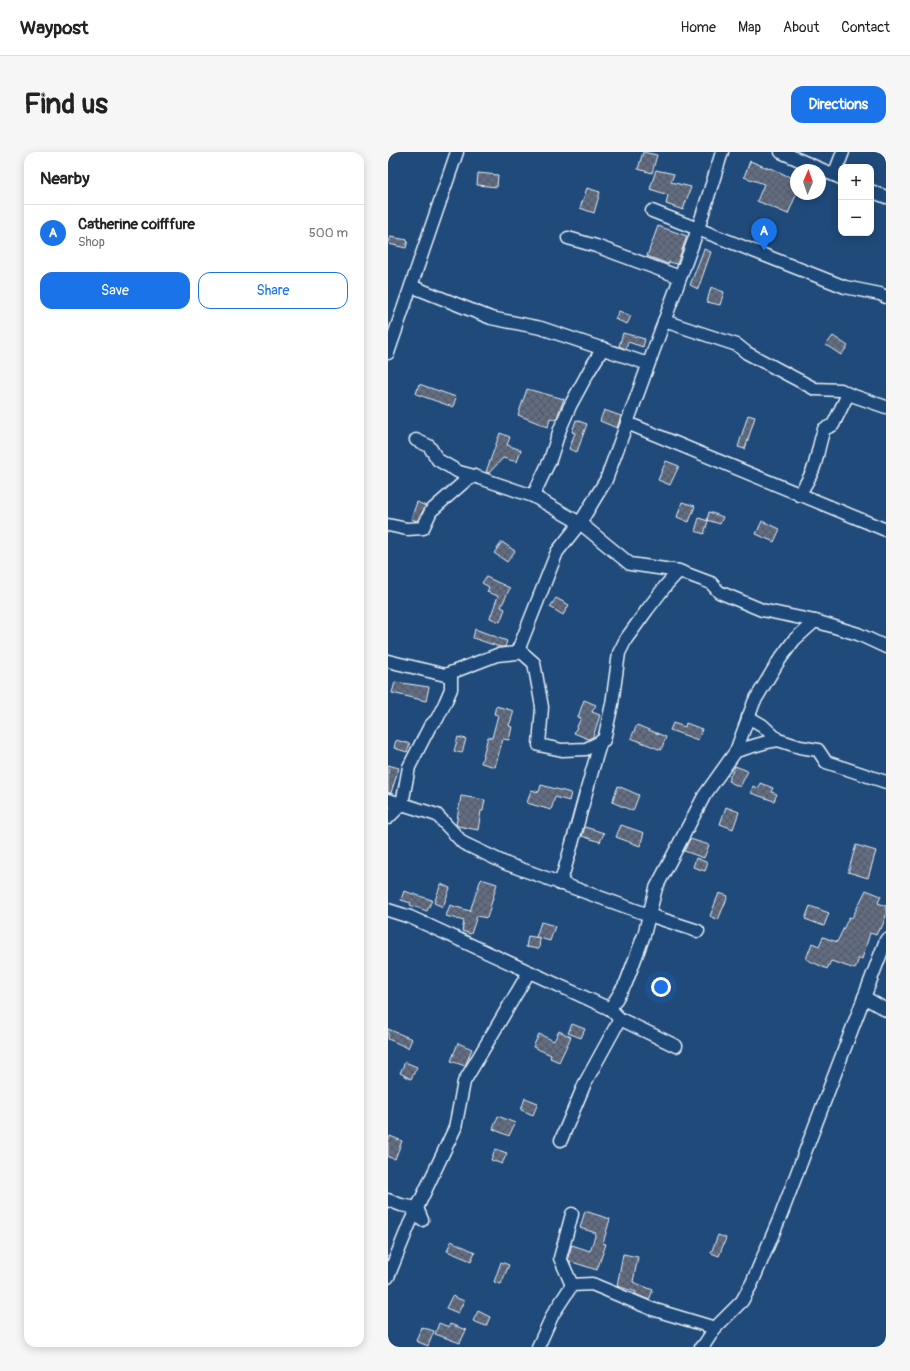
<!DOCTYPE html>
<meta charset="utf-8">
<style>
body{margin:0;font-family:Pangolin,sans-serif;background:#f6f6f6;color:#222}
.controls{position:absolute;right:12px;top:12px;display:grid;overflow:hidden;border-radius:8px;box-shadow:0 2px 10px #0003}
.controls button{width:36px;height:36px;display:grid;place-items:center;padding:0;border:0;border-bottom:1px solid #e0e0e0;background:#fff;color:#222;font:20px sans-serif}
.compass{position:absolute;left:402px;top:12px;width:36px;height:36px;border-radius:50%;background:#fff;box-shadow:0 2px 10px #0003;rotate:2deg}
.you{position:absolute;left:273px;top:835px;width:14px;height:14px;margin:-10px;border:3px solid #fff;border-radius:50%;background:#1a73e8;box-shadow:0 0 0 6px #1a73e833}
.badge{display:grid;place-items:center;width:26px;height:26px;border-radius:50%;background:#1a73e8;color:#fff;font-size:13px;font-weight:700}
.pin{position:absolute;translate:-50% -33px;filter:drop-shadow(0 1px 2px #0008)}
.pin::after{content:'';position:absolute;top:21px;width:14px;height:12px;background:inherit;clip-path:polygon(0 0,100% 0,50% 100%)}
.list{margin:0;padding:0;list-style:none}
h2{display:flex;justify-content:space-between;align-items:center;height:52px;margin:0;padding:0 16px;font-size:17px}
h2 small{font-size:13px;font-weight:400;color:#767676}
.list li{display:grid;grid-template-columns:26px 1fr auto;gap:12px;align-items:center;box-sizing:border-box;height:56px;padding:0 16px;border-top:1px solid #e0e0e0}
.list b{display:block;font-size:15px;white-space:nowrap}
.list p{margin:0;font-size:13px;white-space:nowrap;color:#767676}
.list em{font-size:13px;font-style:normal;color:#767676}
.actions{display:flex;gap:8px;padding:12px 16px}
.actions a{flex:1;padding:9px 0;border:1px solid #1a73e8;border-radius:12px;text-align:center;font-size:14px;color:#1a73e8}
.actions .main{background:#1a73e8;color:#fff}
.map{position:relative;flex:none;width:498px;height:1195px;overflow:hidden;border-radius:12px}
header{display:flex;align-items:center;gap:24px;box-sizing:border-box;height:56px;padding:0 20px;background:#fff;border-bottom:1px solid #e0e0e0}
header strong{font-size:19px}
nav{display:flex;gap:22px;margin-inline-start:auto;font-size:14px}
.intro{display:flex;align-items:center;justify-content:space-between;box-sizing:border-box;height:96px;padding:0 24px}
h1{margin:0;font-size:28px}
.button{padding:10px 18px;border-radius:12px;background:#1a73e8;color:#fff;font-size:14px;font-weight:700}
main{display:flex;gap:24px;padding:0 24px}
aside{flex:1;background:#fff;border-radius:12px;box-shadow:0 2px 10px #0003}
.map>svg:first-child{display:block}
</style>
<header>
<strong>Waypost</strong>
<nav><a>Home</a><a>Map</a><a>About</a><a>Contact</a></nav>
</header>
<div class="intro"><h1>Find us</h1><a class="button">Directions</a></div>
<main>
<aside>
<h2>Nearby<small></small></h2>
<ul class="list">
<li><span class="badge">A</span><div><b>Catherine coifffure</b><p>Shop</p></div><em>500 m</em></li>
</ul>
<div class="actions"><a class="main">Save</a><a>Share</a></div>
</aside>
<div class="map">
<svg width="498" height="1195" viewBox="0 0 498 1195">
<defs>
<pattern id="building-cross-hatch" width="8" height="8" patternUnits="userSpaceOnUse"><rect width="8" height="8" fill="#626d81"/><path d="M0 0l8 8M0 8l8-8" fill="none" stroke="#535963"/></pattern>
</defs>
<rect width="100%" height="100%" fill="#1f4a7a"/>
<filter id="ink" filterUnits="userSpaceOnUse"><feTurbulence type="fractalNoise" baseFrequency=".025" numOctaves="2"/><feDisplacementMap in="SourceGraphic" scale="8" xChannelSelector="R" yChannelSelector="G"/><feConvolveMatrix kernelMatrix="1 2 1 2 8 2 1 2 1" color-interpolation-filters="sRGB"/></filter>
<g filter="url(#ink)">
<!-- building -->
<g fill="url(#building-cross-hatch)" stroke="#e8f1f8">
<polygon points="255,0 269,3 264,21 250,17"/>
<polygon points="362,9 382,17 383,16 408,28 408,43 400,62 369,49 376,32 356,25"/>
<polygon points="268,18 286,22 283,30 303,35 295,58 278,52 280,43 262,37"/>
<polygon points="90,21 110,23 109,35 89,33"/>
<polygon points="199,36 212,40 206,61 192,56"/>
<polygon points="270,74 299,84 289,112 281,110 280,112 259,104"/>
<polygon points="2,85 20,88 18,96 1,92"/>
<polygon points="316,97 323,100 310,137 302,133"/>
<polygon points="323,135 336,140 332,153 319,150"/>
<polygon points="231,159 243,164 239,172 227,167"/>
<polygon points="235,181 257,187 255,195 240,190 238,197 231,194"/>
<polygon points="445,184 460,194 453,203 438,193"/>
<polygon points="31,232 68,245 65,255 28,242"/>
<polygon points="139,237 176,247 168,268 162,266 160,275 130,263"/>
<polygon points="216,258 233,264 229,276 212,269"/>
<polygon points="360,263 367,265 357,297 350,295"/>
<polygon points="188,268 199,272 189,300 181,297 187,281 184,280"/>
<polygon points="112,281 122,285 119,293 133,298 129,310 115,306 101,321 98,320"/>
<polygon points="278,309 291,314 282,333 270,328"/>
<polygon points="29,350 38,354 29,369 23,367"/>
<polygon points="294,350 307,354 301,370 289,365"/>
<polygon points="321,360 335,365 332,372 319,368"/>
<polygon points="311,366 320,369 316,382 307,379"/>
<polygon points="374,369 392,377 386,390 368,382"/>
<polygon points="114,390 127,399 119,410 106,401"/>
<polygon points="98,425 122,436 113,455 117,457 112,470 102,466 110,444 99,440 101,435 94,431"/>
<polygon points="168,446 181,453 175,463 162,455"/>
<polygon points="87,477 119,489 117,495 112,495 85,486"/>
<polygon points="7,530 41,535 38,549 4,541"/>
<polygon points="196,548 208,553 204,560 212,563 205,585 200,587 186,581 193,566 190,565"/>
<polygon points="108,554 126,559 121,574 124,575 121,588 115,587 107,615 93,611 100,585 104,586 110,563 106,562"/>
<polygon points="285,571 297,575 298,571 314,577 310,588 282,578"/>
<polygon points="249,573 278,585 273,598 243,586"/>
<polygon points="70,585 78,587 74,601 66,599"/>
<polygon points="8,588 22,592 19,600 6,596"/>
<polygon points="0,613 11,616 3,641 0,641"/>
<polygon points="347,614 360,619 352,635 340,629"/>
<polygon points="372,631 385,636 383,640 389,642 386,649 363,641 365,634 371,636"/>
<polygon points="153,633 183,641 181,649 167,645 163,658 139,651 143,638 151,640"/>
<polygon points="230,634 251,643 245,659 224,650"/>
<polygon points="73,644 97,648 95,659 93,659 90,678 70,674 68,673"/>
<polygon points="338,655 351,660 345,677 332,672"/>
<polygon points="233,673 256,681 252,694 228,685"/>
<polygon points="197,675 216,681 212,690 194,684"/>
<polygon points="302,687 321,693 316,706 296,699"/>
<polygon points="468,693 488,699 480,726 460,720"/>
<polygon points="308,706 320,711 317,719 305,715"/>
<polygon points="93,727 109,732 99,766 89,764 83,782 74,779 76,769 58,764 62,753 82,759"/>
<polygon points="53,732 62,736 55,755 46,751"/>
<polygon points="478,738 493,744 490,751 498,754 498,764 493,777 491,777 488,783 482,781 474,807 471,806 467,817 443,809 439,817 418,807 424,791 431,794 435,785 449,790 461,765 464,766"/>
<polygon points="16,739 44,748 39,759 22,753 23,751 13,748"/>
<polygon points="331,741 340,744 330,768 322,764"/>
<polygon points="422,754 441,761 436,774 417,767"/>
<polygon points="153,770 167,774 162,789 148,785"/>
<polygon points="140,784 152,786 151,797 138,795"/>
<polygon points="184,872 197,877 193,886 180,881"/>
<polygon points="0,877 24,887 20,896 0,887"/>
<polygon points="171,879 183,885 171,910 162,906 163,903 145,895 151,882 166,889"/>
<polygon points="70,891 84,897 77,914 63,909"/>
<polygon points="17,910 29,915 23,927 12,921"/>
<polygon points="137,946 150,951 145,963 133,958"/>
<polygon points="110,964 127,971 121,984 105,977"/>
<polygon points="2,984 14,989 7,1007 0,1005 0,989"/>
<polygon points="107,997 119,1001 114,1012 103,1008"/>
<polygon points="197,1059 222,1067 215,1091 218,1092 209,1118 181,1109 180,1105 184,1093 202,1099 208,1081 192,1076"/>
<polygon points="330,1083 338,1086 331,1104 323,1101"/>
<polygon points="63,1089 87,1100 83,1109 59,1099"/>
<polygon points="235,1102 250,1105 245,1130 265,1138 261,1148 247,1142 248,1140 229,1134"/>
<polygon points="113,1110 121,1113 113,1132 106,1130"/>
<polygon points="64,1144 76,1149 70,1161 58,1156"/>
<polygon points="90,1159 102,1165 98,1174 85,1169"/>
<polygon points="51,1171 61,1175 62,1172 78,1178 72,1191 47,1182"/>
<polygon points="33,1175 46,1179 40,1194 28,1189"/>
</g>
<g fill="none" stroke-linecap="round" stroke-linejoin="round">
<defs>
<g id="street">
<polyline points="334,0 310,77 239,271 498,378"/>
<polyline points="393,0 453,26"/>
<polyline points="446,23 455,0"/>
<polyline points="483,39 498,45"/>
<polyline points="264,59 457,135 492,142 498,145"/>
<polyline points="180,86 208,94 292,125"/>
<polyline points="23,134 103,166 153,176 260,212"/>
<polyline points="276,169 349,193 359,201 427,237 453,238 460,242 498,255"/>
<polyline points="0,201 69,0"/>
<polyline points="28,288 41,294 50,308 71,320 86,324 145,344 192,371 242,412 291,419 323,431 331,440 374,458 427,469 470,482 498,495"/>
<path d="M 411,343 C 417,333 424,323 427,312 C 430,300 432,289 436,277 L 445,273 L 460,242"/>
<polyline points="145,344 162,308 172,277 182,254 201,219 215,196"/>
<polyline points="0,373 19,377 35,376 43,359 76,330 86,324"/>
<polyline points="130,497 146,511 154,555 151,593 174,598 198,597 216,588 224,552 231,501 238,487 259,458 279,432 291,419"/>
<polyline points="0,509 57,523 109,503 129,501 169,400 192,371 218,328 239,271"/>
<polyline points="360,565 374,573 390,588 412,595 430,598 438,610 498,630"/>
<polyline points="348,599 379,590 390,588"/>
<polyline points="0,648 14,652 21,615 42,574 49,567 57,551 63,537 63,521"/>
<polyline points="0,666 14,652 49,663 75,691 119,712 261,763 310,779"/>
<path d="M 172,732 C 187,685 198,637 213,589"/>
<polyline points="0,758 22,765 46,776 222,857 232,867 288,894"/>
<polyline points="476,845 498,858"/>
<polyline points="222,857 238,831 256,783 268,736 316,644 348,599 366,550 390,510 406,488 427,469"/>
<polyline points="173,988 197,931 232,867"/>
<polyline points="0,1048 13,1053 29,1056 34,1068"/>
<polyline points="0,1125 21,1073 67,976 76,930 141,820"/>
<polyline points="184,1133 172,1106 184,1062"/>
<polyline points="150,1195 165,1162 184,1133 204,1132 264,1157 327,1176"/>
<polyline points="313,1195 316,1193 327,1176 354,1149 364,1131 393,1063 498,788"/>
</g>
</defs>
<!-- street casing -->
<use href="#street" stroke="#e8f1f8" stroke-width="15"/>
<!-- street -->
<use href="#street" stroke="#1f4a7a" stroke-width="12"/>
</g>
</g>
</svg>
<div class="controls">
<button>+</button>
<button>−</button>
</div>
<svg class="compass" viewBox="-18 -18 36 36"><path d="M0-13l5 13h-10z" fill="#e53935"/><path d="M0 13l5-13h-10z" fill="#767676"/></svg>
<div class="you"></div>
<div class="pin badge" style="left:376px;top:99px">A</div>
</div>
</main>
